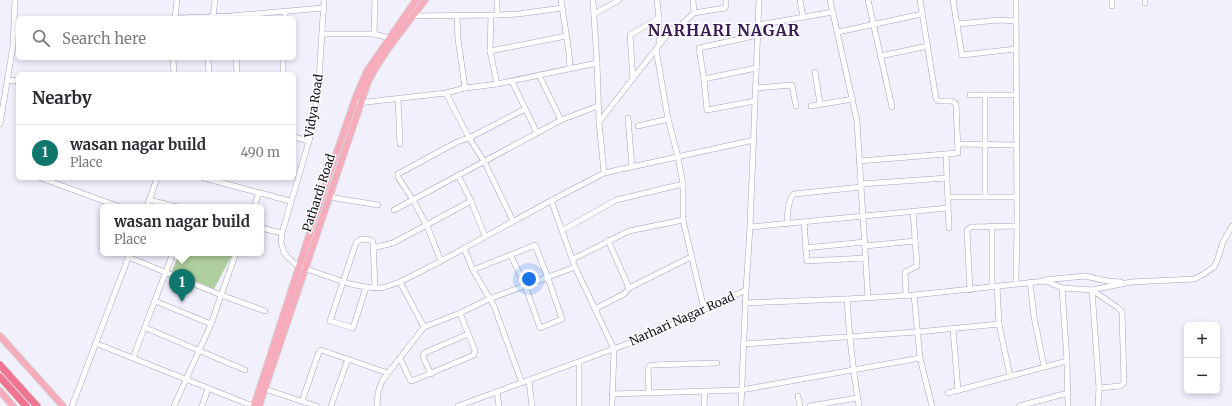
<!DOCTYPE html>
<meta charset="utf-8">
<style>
body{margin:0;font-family:Merriweather,serif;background:#f2f2f3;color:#2b2b33}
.controls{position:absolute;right:12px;bottom:12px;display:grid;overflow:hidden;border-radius:6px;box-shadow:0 2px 6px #0003}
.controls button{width:36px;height:36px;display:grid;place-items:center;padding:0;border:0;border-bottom:1px solid #e1e1e2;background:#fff;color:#2b2b33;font:20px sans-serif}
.you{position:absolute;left:529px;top:279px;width:14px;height:14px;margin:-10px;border:3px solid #fff;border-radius:50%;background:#1a73e8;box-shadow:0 0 0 6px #1a73e833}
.badge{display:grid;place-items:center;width:26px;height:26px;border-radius:50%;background:#0f766e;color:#fff;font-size:13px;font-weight:700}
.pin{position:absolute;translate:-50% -33px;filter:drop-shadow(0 1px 2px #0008)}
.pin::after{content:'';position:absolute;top:21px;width:14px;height:12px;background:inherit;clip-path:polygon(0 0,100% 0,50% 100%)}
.popup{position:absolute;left:100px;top:204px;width:164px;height:52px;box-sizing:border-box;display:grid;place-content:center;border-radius:6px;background:#fff;filter:drop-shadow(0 1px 3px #0005);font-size:13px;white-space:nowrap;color:#7c7c81}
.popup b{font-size:15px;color:#2b2b33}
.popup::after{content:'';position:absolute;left:50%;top:100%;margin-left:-8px;border:8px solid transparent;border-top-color:#fff}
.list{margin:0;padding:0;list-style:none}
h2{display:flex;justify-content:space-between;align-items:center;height:52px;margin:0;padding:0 16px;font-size:17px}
h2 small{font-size:13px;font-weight:400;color:#7c7c81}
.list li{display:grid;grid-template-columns:26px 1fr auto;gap:12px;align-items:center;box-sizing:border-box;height:56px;padding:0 16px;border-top:1px solid #e1e1e2}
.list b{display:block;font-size:15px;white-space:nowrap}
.list p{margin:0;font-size:13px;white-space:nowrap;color:#7c7c81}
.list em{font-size:13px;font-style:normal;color:#7c7c81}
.icon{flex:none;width:22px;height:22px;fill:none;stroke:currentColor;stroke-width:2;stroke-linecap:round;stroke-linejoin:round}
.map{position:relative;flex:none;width:1232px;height:406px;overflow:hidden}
.search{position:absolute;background:#fff;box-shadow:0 2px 6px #0003;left:16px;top:16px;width:280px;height:44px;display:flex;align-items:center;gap:10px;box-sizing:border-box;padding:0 14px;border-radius:6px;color:#7c7c81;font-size:15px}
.panel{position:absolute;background:#fff;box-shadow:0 2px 6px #0003;left:16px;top:72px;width:280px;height:108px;border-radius:6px}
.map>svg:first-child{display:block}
</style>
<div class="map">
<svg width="1232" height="406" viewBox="0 0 1232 406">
<rect width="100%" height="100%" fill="#f3f0fe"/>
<!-- green -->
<polygon fill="#b0cf9e" points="179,253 233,253 214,289 172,271"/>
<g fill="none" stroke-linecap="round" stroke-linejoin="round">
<defs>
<g id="minor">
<polyline points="324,0 319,80 315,117 309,141 282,233 281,242 284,253 294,263 306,269 350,284 366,287 382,288 400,282 441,261 556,198 604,173 754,140"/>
<polyline points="497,0 497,15"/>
<polyline points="561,0 569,53 570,69"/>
<polyline points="593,0 597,63 599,122 604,173"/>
<polyline points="657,0 659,18 659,45 656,49 668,119 678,157 683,184 683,220 704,309"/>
<polyline points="693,0 694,13"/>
<polyline points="800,0 803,17"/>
<polyline points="830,0 857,121 868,298"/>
<polyline points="868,0 892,107"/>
<polyline points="953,0 962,55 1016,49"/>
<polyline points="1112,0 1112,6"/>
<polyline points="1145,0 1145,3"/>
<polyline points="594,14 619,0"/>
<polyline points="491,15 490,51 497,84"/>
<polyline points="411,16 497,15 518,14 562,8"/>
<polyline points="457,16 458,39 465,88"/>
<polyline points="213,17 215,0"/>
<polyline points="175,18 177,0"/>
<polyline points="178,18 231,16 323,8"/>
<polyline points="285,18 285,11"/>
<polyline points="958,24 998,20 1016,21"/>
<polyline points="758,25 833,12"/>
<polyline points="838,32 922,14"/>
<polyline points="322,34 374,34 393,39"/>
<polyline points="374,34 375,0"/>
<polyline points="660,44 672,29 680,26 694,13 725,8 726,5 726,0"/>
<polyline points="490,51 566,36"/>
<polyline points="880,56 928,46"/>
<polyline points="173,58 174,74"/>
<polyline points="208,58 209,74"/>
<polyline points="236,58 237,74"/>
<polyline points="815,72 820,104"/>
<polyline points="283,74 283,58"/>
<polyline points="539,75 561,120"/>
<polyline points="633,79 630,35 659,18"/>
<polyline points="704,79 756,68"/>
<polyline points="7,80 18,81"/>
<polyline points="512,81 537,133"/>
<polyline points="756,88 792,85 796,106"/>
<polyline points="446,93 469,138 484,161 513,221"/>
<polyline points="970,95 1016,95"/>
<polyline points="985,95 985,197"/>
<polyline points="398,99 400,144"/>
<polyline points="755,101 707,110 704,79 699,48 758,35"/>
<polyline points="358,103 446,93 465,88 497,84 597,63"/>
<polyline points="811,106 853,99"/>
<polyline points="628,118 632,167"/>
<polyline points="599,122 656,49"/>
<polyline points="0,124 13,46 15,0"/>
<polyline points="638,126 668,119"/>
<polyline points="294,137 309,141"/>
<polyline points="958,144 1017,145"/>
<polyline points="946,154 949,228"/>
<polyline points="859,161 958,153 956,104 952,101 939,101 936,99 920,0"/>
<polyline points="458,175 471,201 485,236"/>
<polyline points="41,178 120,207"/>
<polyline points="204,178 290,201"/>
<polyline points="861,184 947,178"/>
<polyline points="329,197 378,205"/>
<polyline points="948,197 1017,197"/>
<polyline points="149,200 178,207"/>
<polyline points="551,200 575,267 614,349 612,406"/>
<polyline points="147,207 157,178"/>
<polyline points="254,207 259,192"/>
<polyline points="394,210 561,120 598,106"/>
<polyline points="804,222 807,261 866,258"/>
<path d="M 787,224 C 788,214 787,201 794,194 L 861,187"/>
<polyline points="750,227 948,208"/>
<polyline points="261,228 282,233"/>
<polyline points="563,230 616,200 683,184"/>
<polyline points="608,240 629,288 691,257"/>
<polyline points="865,246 915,241"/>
<polyline points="373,248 393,243 471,201"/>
<polyline points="464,248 473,270 494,306 522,383"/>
<polyline points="805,248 865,242"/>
<polyline points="128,257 221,295 265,311"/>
<polyline points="573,259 629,231 683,220"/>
<polyline points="441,261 427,226 413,200 398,177 398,174 457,142 469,138 525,109"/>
<polyline points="473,270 535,245 548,278 562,319 540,328 525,285 511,256"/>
<polyline points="1044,280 1085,276 1107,281 1121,282"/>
<polyline points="400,282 424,327"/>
<polyline points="1030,282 1034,317 1044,366"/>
<polyline points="1016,283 1017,226 1016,0"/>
<polyline points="997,286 999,324 1010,376"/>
<polyline points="366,287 353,328 330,321 356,243 361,239 371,240 373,242 375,288"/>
<polyline points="992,287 992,226"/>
<polyline points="1062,288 1092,290 1131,282 1194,279 1204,274 1214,267 1217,261 1223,242 1232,226"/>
<polyline points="970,290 967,230 971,227 1017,226"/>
<polyline points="1092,290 1117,307 1122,312 1124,383 1120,386 1099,388"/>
<polyline points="1092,290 1099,388 1098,406"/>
<polyline points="906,295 905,272 917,266 913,211"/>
<polyline points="914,295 920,358 932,406"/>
<path d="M 847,299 C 849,335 853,370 859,406"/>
<polyline points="155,301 211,324"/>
<polyline points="745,303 847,299 914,295 1046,281 1062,288 1067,361 1068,406"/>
<polyline points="595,309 624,294 629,288"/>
<polyline points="146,328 245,370"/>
<polyline points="953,329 958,390"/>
<polyline points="95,343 253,406"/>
<polyline points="744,344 917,332 999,324"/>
<polyline points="133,358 173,253"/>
<polyline points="400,358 410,380 412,381 474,355 475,351 460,313"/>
<polyline points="579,362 579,406"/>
<polyline points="431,374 423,357 424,353 468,334"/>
<polyline points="529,381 532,406"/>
<polyline points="265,389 316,406"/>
<polyline points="497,392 499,406"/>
<polyline points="649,393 648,368 651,365 717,363"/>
<polyline points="948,393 1067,361"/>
<polyline points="612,394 741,390 920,358"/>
<polyline points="798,396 800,406"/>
<polyline points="302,401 319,352 321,350 388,373"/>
<polyline points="72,406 130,253"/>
<polyline points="174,406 211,324 236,253"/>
<polyline points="202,406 208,389"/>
<polyline points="331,406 348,359"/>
<polyline points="377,406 378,393 382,381 424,327 460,313 489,299 575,267"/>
<polyline points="458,406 646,337 746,290 750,227 759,0"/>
<polyline points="704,406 705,391"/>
<polyline points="741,406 746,290"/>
<polyline points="810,406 857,398"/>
<polyline points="1019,406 1068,393"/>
</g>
<g id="major">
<polyline points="0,336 63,406"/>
<polyline points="0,391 13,406"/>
<polyline points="254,406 327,180 356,97 367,71 416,0"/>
<path d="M 259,406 L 368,82 C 383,52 405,27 425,0"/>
</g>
<g id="highway">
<polyline points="0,365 37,406"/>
<polyline points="0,377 26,406"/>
</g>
</defs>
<!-- minor casing -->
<use href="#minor" stroke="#a7a0c1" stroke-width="6"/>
<!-- major casing -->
<use href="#major" stroke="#d5d4d6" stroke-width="8"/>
<!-- highway casing -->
<use href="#highway" stroke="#d5d4d6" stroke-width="8"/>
<!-- minor -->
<use href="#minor" stroke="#fff" stroke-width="5"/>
<!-- major -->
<use href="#major" stroke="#f7acbc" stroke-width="6"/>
<!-- highway -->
<use href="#highway" stroke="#f17590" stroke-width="7"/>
</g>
<g text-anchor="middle" stroke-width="3" stroke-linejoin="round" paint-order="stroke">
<!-- street labels -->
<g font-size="12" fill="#15121e" stroke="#fff">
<text transform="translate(314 106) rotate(-81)" y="4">Vidya Road</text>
<text transform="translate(319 193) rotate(-72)" y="4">Pathardi Road</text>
<text transform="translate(682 319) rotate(-24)" y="4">Narhari Nagar Road</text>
</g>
<!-- district labels -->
<g font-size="16" font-weight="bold" letter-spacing="1" fill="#391b53" stroke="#fff">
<text x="724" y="36">NARHARI NAGAR</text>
</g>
</g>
</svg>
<div class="controls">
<button>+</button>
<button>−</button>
</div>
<div class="you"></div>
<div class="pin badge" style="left:182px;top:302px">1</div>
<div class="popup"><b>wasan nagar build</b>Place</div>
<div class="search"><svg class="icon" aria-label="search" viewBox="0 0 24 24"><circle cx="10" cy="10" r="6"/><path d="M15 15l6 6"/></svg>Search here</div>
<section class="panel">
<h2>Nearby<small></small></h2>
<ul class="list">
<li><span class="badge">1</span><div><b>wasan nagar build</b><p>Place</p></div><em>490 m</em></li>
</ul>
</section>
</div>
